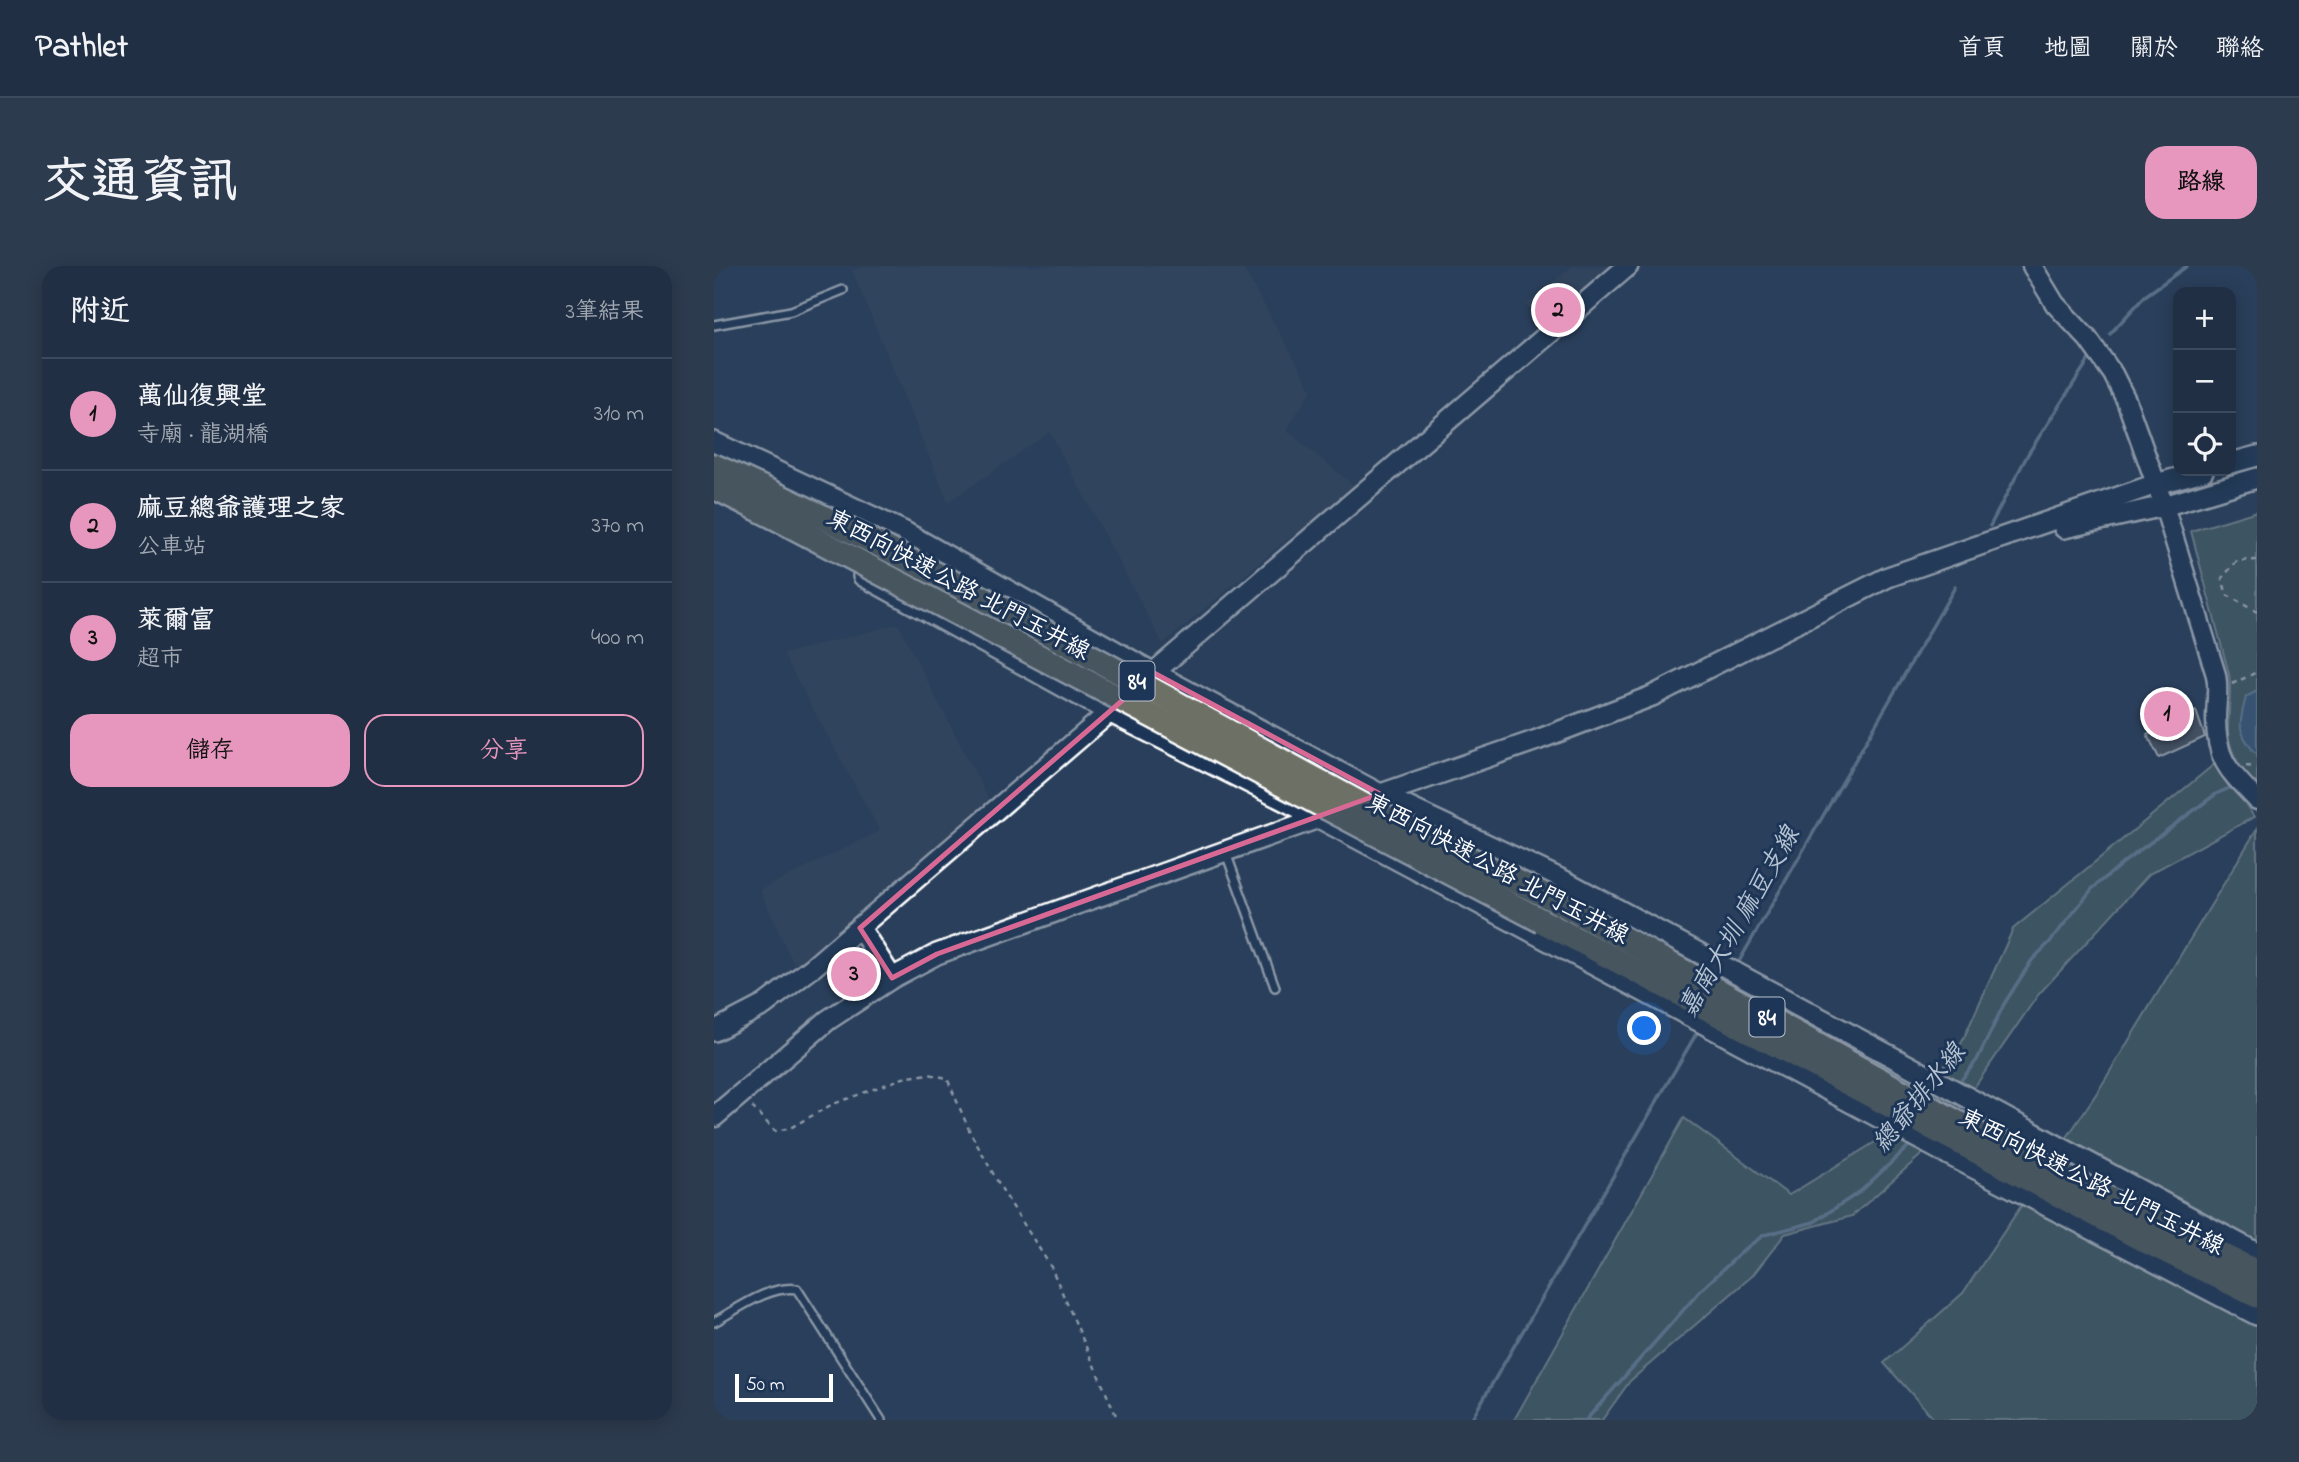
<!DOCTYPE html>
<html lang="zh-TW">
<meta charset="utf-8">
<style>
body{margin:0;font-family:"Indie Flower","LXGW WenKai TC",sans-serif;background:#2d3b4f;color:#f1f3f6}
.controls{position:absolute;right:21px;top:21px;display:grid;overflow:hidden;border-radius:14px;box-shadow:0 4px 18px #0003}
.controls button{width:63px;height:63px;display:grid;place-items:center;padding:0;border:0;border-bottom:2px solid #3d4a5d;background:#202f44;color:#f1f3f6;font:35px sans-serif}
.scale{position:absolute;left:21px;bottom:18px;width:98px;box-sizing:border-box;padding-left:7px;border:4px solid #fff;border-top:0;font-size:19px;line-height:24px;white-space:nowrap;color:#fff;-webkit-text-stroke:5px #1d3557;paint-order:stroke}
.you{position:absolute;left:931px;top:763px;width:24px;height:24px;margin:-18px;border:5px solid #fff;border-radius:50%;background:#1a73e8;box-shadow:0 0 0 10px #1a73e833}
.badge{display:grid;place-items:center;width:46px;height:46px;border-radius:50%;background:#e797bd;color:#111;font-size:23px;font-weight:700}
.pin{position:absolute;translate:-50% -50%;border:4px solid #fff;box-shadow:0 2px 7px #0006}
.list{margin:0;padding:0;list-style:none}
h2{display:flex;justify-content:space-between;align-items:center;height:91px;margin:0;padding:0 28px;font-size:30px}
h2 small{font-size:23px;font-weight:400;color:#a2a9b2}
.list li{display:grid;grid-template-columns:46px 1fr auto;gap:21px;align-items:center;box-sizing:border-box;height:112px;padding:0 28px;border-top:2px solid #3d4a5d}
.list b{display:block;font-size:26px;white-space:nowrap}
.list p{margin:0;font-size:23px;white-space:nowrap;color:#a2a9b2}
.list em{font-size:23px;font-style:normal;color:#a2a9b2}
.actions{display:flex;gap:14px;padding:21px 28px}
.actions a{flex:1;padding:16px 0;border:2px solid #e797bd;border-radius:21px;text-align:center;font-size:24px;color:#e797bd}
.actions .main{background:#e797bd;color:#111}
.icon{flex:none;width:38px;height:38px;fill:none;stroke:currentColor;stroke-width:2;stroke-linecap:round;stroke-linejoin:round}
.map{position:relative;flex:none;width:1543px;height:1154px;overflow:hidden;border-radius:21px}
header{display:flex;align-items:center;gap:42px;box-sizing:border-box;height:98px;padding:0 35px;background:#202f44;border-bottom:2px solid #3d4a5d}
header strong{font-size:33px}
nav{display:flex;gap:38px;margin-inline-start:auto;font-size:24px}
.intro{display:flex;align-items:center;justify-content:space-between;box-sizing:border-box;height:168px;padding:0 42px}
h1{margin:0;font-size:49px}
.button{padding:18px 32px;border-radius:21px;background:#e797bd;color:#111;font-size:24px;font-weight:700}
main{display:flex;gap:42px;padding:0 42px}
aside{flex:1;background:#202f44;border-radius:21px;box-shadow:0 4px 18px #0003}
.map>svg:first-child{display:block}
</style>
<header>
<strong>Pathlet</strong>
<nav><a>首頁</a><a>地圖</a><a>關於</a><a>聯絡</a></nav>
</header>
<div class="intro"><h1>交通資訊</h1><a class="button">路線</a></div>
<main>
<aside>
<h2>附近<small>3筆結果</small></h2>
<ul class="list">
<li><span class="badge">1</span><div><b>萬仙復興堂</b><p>寺廟 · 龍湖橋</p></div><em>310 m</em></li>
<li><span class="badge">2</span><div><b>麻豆總爺護理之家</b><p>公車站</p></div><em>370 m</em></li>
<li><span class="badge">3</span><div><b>萊爾富</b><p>超市</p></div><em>400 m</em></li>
</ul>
<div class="actions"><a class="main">儲存</a><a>分享</a></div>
</aside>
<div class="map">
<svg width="1543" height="1154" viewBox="0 0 1543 1154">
<rect width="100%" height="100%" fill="#2a3f5b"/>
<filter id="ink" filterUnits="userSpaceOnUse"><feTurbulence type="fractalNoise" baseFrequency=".0143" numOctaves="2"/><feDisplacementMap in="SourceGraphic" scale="14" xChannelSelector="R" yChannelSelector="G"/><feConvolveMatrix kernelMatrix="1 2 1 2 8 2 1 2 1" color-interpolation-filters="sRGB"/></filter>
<g filter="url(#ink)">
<!-- built -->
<g fill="#3a4a60">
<polygon points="153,0 528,0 598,124 572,164 656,233 575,272 449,378 336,166 234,236 138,4"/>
<polygon points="859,0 918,0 838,70 812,38"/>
<polygon points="184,358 277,538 200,600 82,703 46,624 166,565 69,388"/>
</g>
<!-- green -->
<g fill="#566d6a" stroke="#aab6b4" stroke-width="2">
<path d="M 1543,245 L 1543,526 C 1530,507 1515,488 1514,465 C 1514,445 1518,428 1515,408 L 1477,265 Z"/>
<polygon points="1503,496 1540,551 1435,608 1324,729 1224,874 1138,950 1071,968 1038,1010 916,1115 888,1154 800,1154 970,852 1075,929 1187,860 1248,776 1299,663"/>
<polygon points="1543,563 1543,1154 1221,1154 1170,1097 1249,1027 1386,822"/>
</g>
<!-- water -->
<path fill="#486c8f" stroke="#91a7bc" stroke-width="2" d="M 1543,425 L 1543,486 L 1540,486 C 1522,463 1525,458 1532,431 Z"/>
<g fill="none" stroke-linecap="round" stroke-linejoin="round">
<!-- stream -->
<g stroke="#91a7bc" stroke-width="3.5">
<polyline points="1396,68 1431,30 1473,0"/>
<polyline points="1276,260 1314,188 1376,92"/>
<polyline points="1023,699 1241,321"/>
<polyline points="1244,818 1263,794 1290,738 1318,694 1336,676 1378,623 1410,596 1502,528 1522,519"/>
<polyline points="757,1154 985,763"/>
<polyline points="872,1154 987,1024 1032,982 1050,969 1100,956 1147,925 1198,877"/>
</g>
</g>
<!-- building -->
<polygon fill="#5f656a" stroke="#fff" stroke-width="2" points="1461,437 1467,452 1482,445 1491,471 1445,492 1433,468 1448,461 1441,446"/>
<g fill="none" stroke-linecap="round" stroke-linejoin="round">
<defs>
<g id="service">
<polyline points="0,59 77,45 129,24"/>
<polyline points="512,587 561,721"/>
<path d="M 0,1056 C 24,1043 55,1019 83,1023 L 167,1154"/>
</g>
<path id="tertiary" d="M 1318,0 L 1341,38 L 1374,73 L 1399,108 L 1412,134 L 1450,240 L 1502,409 C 1505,424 1502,438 1502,453 C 1502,495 1516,506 1543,534"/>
<g id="secondary">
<polyline points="0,176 189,265 440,407 666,528 853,616 1543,987"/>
<polyline points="1517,197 1543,190"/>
<polyline points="1350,262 1450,240 1543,212"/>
<polyline points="149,310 395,446 605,552 1235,889 1543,1049"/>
<polyline points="431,414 914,0"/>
<polyline points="661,530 823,474 938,430 1174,311 1442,218 1489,205"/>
<polyline points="146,662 178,712"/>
<polyline points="0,765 50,739 98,702 404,439"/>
<polyline points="0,851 114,754 178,712 223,688 610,550"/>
</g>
<g id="trunk">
<polyline points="842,635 1264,868 1543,1006"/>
<polyline points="828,655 1437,978 1543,1030"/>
</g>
</defs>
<!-- service casing -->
<use href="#service" stroke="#fff" stroke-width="12"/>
<!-- tertiary casing -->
<use href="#tertiary" stroke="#fff" stroke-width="23"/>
<!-- secondary casing -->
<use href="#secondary" stroke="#fff" stroke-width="24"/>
<!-- trunk casing -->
<use href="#trunk" stroke="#fff" stroke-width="28"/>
<!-- path -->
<g stroke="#fff" stroke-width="2.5" stroke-dasharray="5 5" stroke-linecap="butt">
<polyline points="1543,294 1523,295 1508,312 1513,329 1543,346"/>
<polyline points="1518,418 1543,406"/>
<polyline points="1532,500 1543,501"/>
<polyline points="38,841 61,865 76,862 117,839 189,812 215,808 233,812 256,866 290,927 337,1001 404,1154"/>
</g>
<!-- service -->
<use href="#service" stroke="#1d3557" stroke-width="7"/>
<!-- tertiary -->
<use href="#tertiary" stroke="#1d3557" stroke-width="18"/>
<!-- secondary -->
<use href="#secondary" stroke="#1d3557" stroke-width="19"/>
<!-- trunk -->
<use href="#trunk" stroke="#6c7065" stroke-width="23"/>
<defs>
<g id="trunk-bridge">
<path d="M 0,200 C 227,302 442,428 662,546 C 721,577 782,605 842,635"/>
<polyline points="0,221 62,252 828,655"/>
</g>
</defs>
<!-- trunk-bridge casing -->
<use href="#trunk-bridge" stroke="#fff" stroke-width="28" stroke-linecap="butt"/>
<!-- trunk-bridge -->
<use href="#trunk-bridge" stroke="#6c7065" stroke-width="23"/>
</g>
</g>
<!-- marked area -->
<path d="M0 0H1543V1154H0ZM 440,407 L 666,528 L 223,688 L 178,712 L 146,662 Z" fill="#2a3f5b" fill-opacity=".55" fill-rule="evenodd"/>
<path fill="none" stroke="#d76994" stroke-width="5" stroke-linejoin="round" d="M 440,407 L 666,528 L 223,688 L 178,712 L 146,662 Z"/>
<g text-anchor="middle" stroke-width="6" stroke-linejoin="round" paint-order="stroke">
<!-- shield labels -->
<g fill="#1d3557" stroke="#bbc2cd" stroke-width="2">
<rect x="405.5" y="395.5" width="35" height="39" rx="5"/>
<rect x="1035.5" y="731.5" width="35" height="39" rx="5"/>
</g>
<g font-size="23" font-weight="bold" fill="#fff">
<text x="423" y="423">84</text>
<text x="1053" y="759">84</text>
</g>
<!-- street labels -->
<g font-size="24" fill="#fff" stroke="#1d3557">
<text transform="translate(245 318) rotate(28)" y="8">東西向快速公路 北門玉井線</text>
<text transform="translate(784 602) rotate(28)" y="8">東西向快速公路 北門玉井線</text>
<text transform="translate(1378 915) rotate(27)" y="8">東西向快速公路 北門玉井線</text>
</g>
<!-- water labels -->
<g font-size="26" font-style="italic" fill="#b6c4d2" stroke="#1d3557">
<text transform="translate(1024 655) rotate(-60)" y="9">嘉南大圳 麻豆支線</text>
<text transform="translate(1204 831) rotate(-51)" y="9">總爺排水線</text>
</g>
</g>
</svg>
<div class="controls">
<button>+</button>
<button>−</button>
<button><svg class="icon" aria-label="locate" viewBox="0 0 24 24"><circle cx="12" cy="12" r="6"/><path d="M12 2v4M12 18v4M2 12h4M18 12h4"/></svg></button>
</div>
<div class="scale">50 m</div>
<div class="you"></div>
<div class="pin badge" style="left:1453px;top:448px">1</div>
<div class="pin badge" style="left:844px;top:44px">2</div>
<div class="pin badge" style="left:140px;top:708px">3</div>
</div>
</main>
